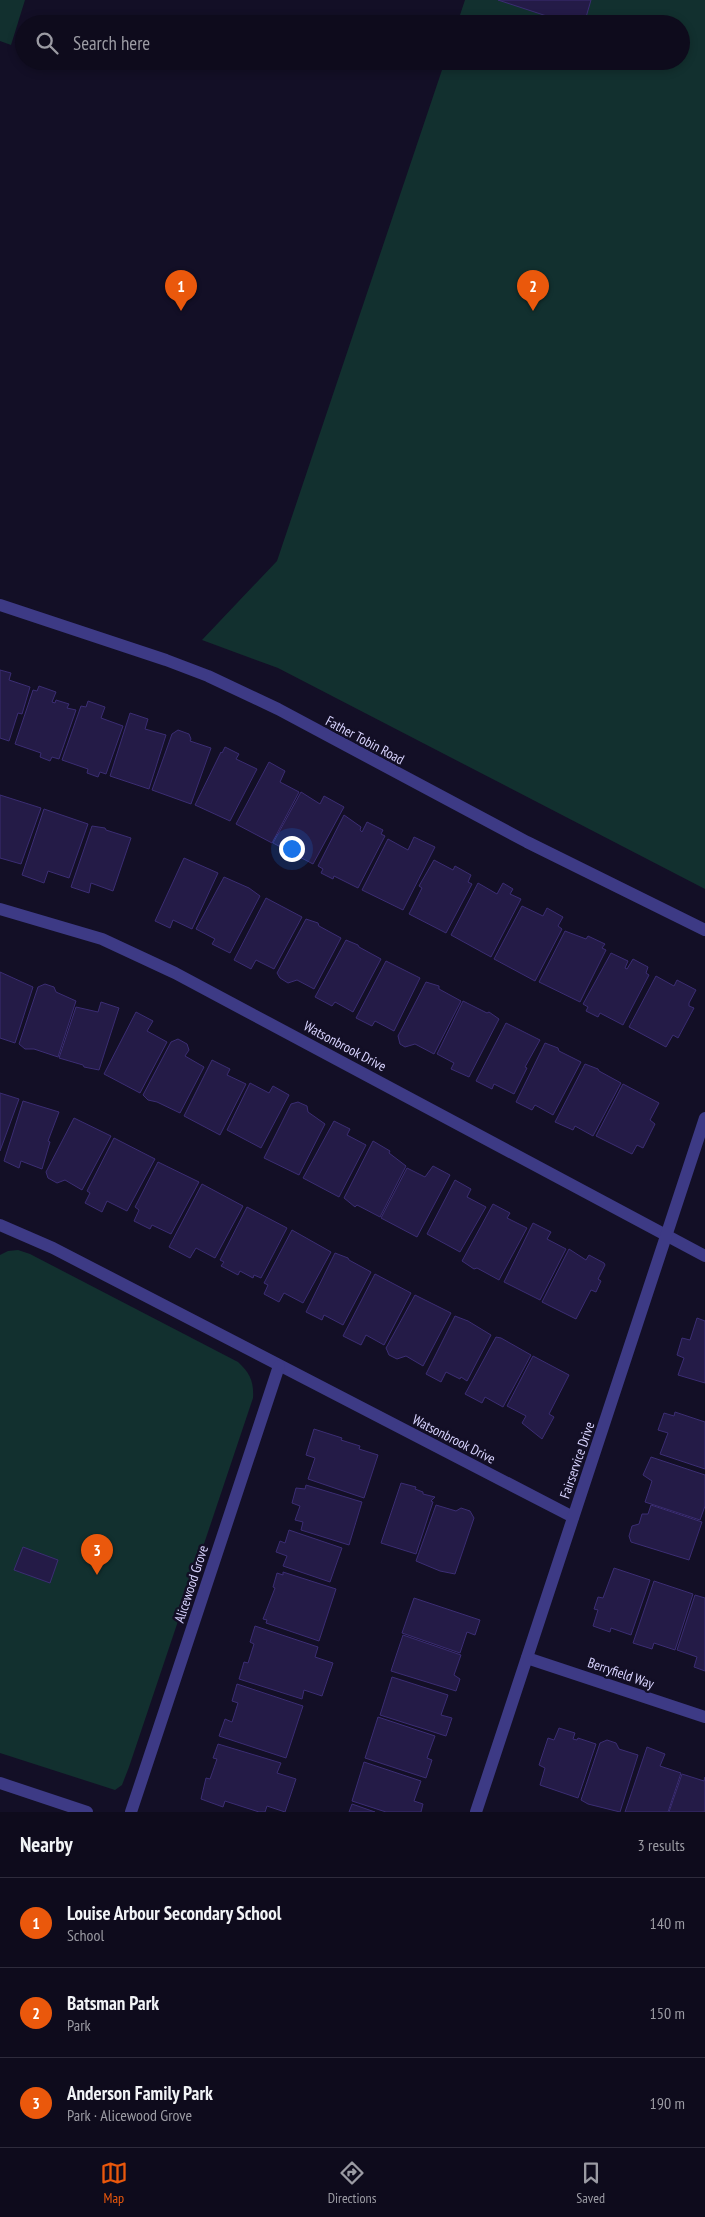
<!DOCTYPE html>
<meta charset="utf-8">
<style>
body{margin:0;font-family:"PT Sans Narrow",sans-serif;background:#1c1929;color:#f1f3f6}
.you{position:absolute;left:291px;top:848px;width:18px;height:18px;margin:-12px;border:4px solid #fff;border-radius:50%;background:#1a73e8;box-shadow:0 0 0 8px #1a73e833}
.badge{display:grid;place-items:center;width:32px;height:32px;border-radius:50%;background:#ea580c;color:#fff;font-size:16px;font-weight:700}
.pin{position:absolute;translate:-50% -41px;filter:drop-shadow(0 1px 2px #0008)}
.pin::after{content:'';position:absolute;top:26px;width:18px;height:15px;background:inherit;clip-path:polygon(0 0,100% 0,50% 100%)}
.list{margin:0;padding:0;list-style:none}
h2{display:flex;justify-content:space-between;align-items:center;height:65px;margin:0;padding:0 20px;font-size:21px}
h2 small{font-size:16px;font-weight:400;color:#9b9ba3}
.list li{display:grid;grid-template-columns:32px 1fr auto;gap:15px;align-items:center;box-sizing:border-box;height:90px;padding:0 20px;border-top:1px solid #2e2b3b}
.list b{display:block;font-size:19px;white-space:nowrap}
.list p{margin:0;font-size:16px;white-space:nowrap;color:#9b9ba3}
.list em{font-size:16px;font-style:normal;color:#9b9ba3}
.icon{flex:none;width:28px;height:28px;fill:none;stroke:currentColor;stroke-width:2;stroke-linecap:round;stroke-linejoin:round}
.map{position:relative;flex:none;width:705px;height:1812px;overflow:hidden}
.search{position:absolute;background:#0e0b1c;box-shadow:0 2px 8px #0003;left:15px;right:15px;top:15px;height:55px;display:flex;align-items:center;gap:12px;box-sizing:border-box;padding:0 18px;border-radius:28px;color:#9b9ba3;font-size:19px}
.sheet{height:335px;background:#0e0b1c}
nav{display:flex;justify-content:space-around;align-items:center;box-sizing:border-box;height:70px;border-top:1px solid #2e2b3b;background:#0e0b1c;font-size:14px;color:#9b9ba3}
nav a{display:grid;justify-items:center;gap:2px}
nav .on{color:#ea580c}
.map>svg:first-child{display:block}
</style>
<div class="map">
<svg width="705" height="1812" viewBox="0 0 705 1812">
<rect width="100%" height="100%" fill="#130f26"/>
<!-- green -->
<g fill="#12302f">
<polygon points="0,0 25,0 11,45 0,41"/>
<polygon points="465,0 705,0 705,889 278,668 202,640 277,561 445,61 681,61 681,24 457,24"/>
<path d="M 18,1250 L 30,1254 L 238,1362 C 250,1373 254,1382 253,1398 L 129,1767 L 122,1785 L 115,1790 L 0,1753 L 0,1255 L 8,1251 Z"/>
</g>
<!-- building -->
<g fill="#241b47" stroke="#3b2d73">
<polygon points="498,0 591,0 584,24 571,24"/>
<polygon points="0,670 11,673 9,680 30,687 22,714 18,713 9,741 0,738"/>
<polygon points="39,686 56,692 52,702 55,703 56,700 69,704 67,708 76,710 59,759 52,757 50,761 40,757 41,753 15,744 33,690 37,691"/>
<polygon points="88,701 105,707 101,718 123,726 106,774 100,772 98,777 87,773 88,769 62,760 81,706 86,707"/>
<polygon points="130,713 148,719 145,729 166,735 149,789 110,776"/>
<polygon points="178,730 189,734 191,739 190,741 211,748 191,804 152,790 172,734"/>
<polygon points="225,747 239,754 236,759 257,769 230,821 195,805 221,752 222,753"/>
<polygon points="269,762 285,771 280,782 299,792 272,843 236,824"/>
<polygon points="301,792 320,804 324,796 344,807 313,864 273,843"/>
<polygon points="0,795 41,808 21,864 0,858"/>
<polygon points="44,809 88,824 69,878 48,871 44,883 22,875"/>
<polygon points="344,815 361,827 360,830 362,832 367,822 383,830 381,834 385,836 358,888 334,876 333,879 321,873 323,869 318,866"/>
<polygon points="92,826 105,828 106,830 131,838 113,891 91,883 89,893 71,887"/>
<polygon points="414,837 435,847 403,910 362,890 388,839 408,850"/>
<polygon points="184,858 218,873 192,929 173,920 170,928 155,921"/>
<polygon points="434,860 453,870 455,866 471,875 468,882 472,884 446,933 409,914 422,888 419,886"/>
<polygon points="224,877 249,888 260,896 230,953 212,944 215,939 196,929"/>
<polygon points="478,883 497,894 503,883 513,889 510,894 521,899 491,957 451,935"/>
<polygon points="266,898 302,917 274,969 256,960 251,969 234,960"/>
<polygon points="522,906 543,916 547,908 563,917 558,926 562,929 535,981 494,959"/>
<polygon points="306,919 318,923 319,926 341,938 314,989 297,980 288,983 280,978 277,973"/>
<polygon points="565,931 586,939 588,936 605,944 602,948 606,950 580,1002 539,982"/>
<polygon points="346,940 358,945 359,947 381,959 353,1012 335,1002 332,1006 315,997"/>
<polygon points="611,953 628,961 625,968 627,969 633,959 648,967 646,973 649,975 623,1025 600,1013 598,1017 586,1011 588,1007 583,1004"/>
<polygon points="386,961 420,978 394,1031 375,1021 372,1026 356,1018"/>
<polygon points="0,972 33,987 15,1043 0,1038"/>
<polygon points="656,976 674,986 677,980 696,990 689,1003 689,1006 694,1008 678,1038 673,1035 666,1047 629,1027"/>
<polygon points="426,982 439,986 439,989 461,1001 434,1054 415,1044 405,1047 400,1044 398,1036"/>
<polygon points="45,984 54,987 56,992 76,1001 58,1057 34,1049 25,1049 19,1044 38,987"/>
<polygon points="463,1001 487,1013 489,1012 499,1019 469,1077 451,1069 454,1063 437,1054"/>
<polygon points="101,1002 119,1008 99,1070 84,1067 83,1065 59,1058 76,1007 98,1012"/>
<polygon points="136,1012 153,1021 147,1031 167,1042 140,1093 104,1074"/>
<polygon points="506,1023 540,1040 525,1067 527,1068 514,1094 494,1084 492,1089 476,1081"/>
<polygon points="178,1039 187,1044 189,1050 185,1056 204,1067 180,1113 157,1102 148,1100 143,1095 171,1042"/>
<polygon points="545,1043 558,1048 559,1051 581,1062 553,1115 535,1105 532,1110 516,1102"/>
<polygon points="212,1060 230,1069 227,1075 246,1084 220,1135 184,1116"/>
<polygon points="585,1064 598,1069 599,1071 621,1083 593,1136 575,1126 573,1130 555,1122"/>
<polygon points="250,1083 269,1093 273,1086 289,1095 261,1148 227,1130"/>
<polygon points="623,1084 659,1103 650,1120 655,1124 643,1148 637,1145 632,1154 596,1136"/>
<polygon points="0,1093 19,1099 0,1151"/>
<polygon points="23,1101 59,1112 48,1141 50,1142 42,1169 21,1161 19,1168 4,1161"/>
<polygon points="298,1102 307,1106 308,1112 325,1124 299,1175 264,1158 291,1104"/>
<polygon points="74,1118 111,1136 82,1190 65,1180 57,1183 48,1178 46,1172"/>
<polygon points="334,1121 350,1129 347,1135 366,1145 339,1197 303,1178"/>
<polygon points="114,1138 155,1159 127,1211 107,1201 102,1212 85,1203 90,1193 87,1191"/>
<polygon points="373,1141 390,1151 389,1153 406,1166 380,1217 357,1205 355,1207 344,1198"/>
<polygon points="158,1162 199,1182 171,1234 152,1225 150,1229 134,1221 139,1210 135,1207"/>
<polygon points="433,1166 450,1175 417,1237 381,1218 407,1168 425,1177"/>
<polygon points="455,1180 471,1189 467,1197 486,1207 460,1252 427,1234"/>
<polygon points="202,1184 243,1206 215,1258 196,1248 190,1258 169,1247"/>
<polygon points="493,1204 510,1213 507,1218 527,1228 499,1280 477,1268 474,1269 462,1261"/>
<polygon points="247,1207 287,1228 261,1278 254,1275 253,1278 240,1271 238,1275 221,1266 224,1262 220,1260"/>
<polygon points="533,1223 551,1232 547,1239 566,1249 540,1300 504,1282"/>
<polygon points="292,1230 331,1252 303,1303 284,1293 279,1302 264,1294 268,1285 264,1283"/>
<polygon points="569,1249 586,1260 589,1255 604,1263 605,1265 598,1279 601,1281 596,1292 591,1290 576,1319 542,1302"/>
<polygon points="335,1253 348,1258 349,1260 371,1272 343,1325 324,1315 322,1320 306,1312"/>
<polygon points="375,1274 411,1293 384,1345 366,1335 361,1345 343,1336"/>
<polygon points="415,1295 451,1313 423,1366 406,1356 397,1359 389,1355 386,1348"/>
<polygon points="455,1316 468,1321 491,1335 467,1381 461,1377 460,1379 446,1372 441,1382 426,1374"/>
<polygon points="697,1318 705,1321 705,1383 678,1375 684,1358 677,1355 682,1338 690,1340"/>
<polygon points="496,1337 501,1338 531,1355 503,1407 485,1397 482,1403 465,1394"/>
<polygon points="533,1356 569,1375 549,1414 554,1417 542,1439 522,1423 526,1416 507,1406"/>
<polygon points="675,1412 705,1422 705,1469 660,1454 668,1433 658,1430 664,1413 674,1416"/>
<polygon points="314,1429 342,1438 341,1440 360,1446 359,1449 378,1455 364,1498 308,1479 315,1458 306,1455"/>
<polygon points="651,1457 705,1475 705,1506 700,1520 645,1502 652,1481 643,1475"/>
<polygon points="401,1483 416,1487 415,1489 423,1492 423,1494 435,1497 431,1501 433,1502 416,1554 381,1543"/>
<polygon points="306,1485 362,1502 349,1545 301,1530 303,1522 295,1520 300,1506 292,1503 296,1488 305,1489"/>
<polygon points="436,1505 456,1511 461,1508 470,1511 474,1518 455,1574 440,1571 416,1561"/>
<polygon points="651,1505 702,1522 689,1560 631,1542 629,1536 632,1526 639,1524 642,1514 648,1514"/>
<polygon points="289,1530 342,1548 330,1582 283,1566 287,1556 276,1552 280,1541 285,1543"/>
<polygon points="23,1547 58,1560 50,1583 14,1570"/>
<polygon points="614,1568 650,1580 631,1635 611,1628 610,1632 593,1626 598,1610 594,1609 598,1597 603,1598"/>
<polygon points="283,1572 336,1589 319,1641 266,1623 267,1620 263,1619 275,1588 273,1587 277,1573 283,1575"/>
<polygon points="654,1581 693,1594 675,1650 654,1643 652,1649 633,1643"/>
<polygon points="695,1595 705,1598 705,1671 694,1667 697,1657 677,1650"/>
<polygon points="414,1598 480,1620 475,1635 467,1632 460,1653 402,1633"/>
<polygon points="255,1626 318,1647 315,1657 333,1663 322,1696 304,1690 302,1699 239,1679 244,1662 248,1663 254,1644 250,1642"/>
<polygon points="403,1635 461,1655 454,1675 460,1679 456,1691 391,1671"/>
<polygon points="392,1677 448,1695 441,1715 452,1718 446,1736 380,1715"/>
<polygon points="237,1684 303,1706 286,1758 219,1736 225,1719 232,1722 238,1703 232,1701"/>
<polygon points="378,1717 435,1736 427,1758 432,1760 426,1778 365,1758"/>
<polygon points="559,1728 575,1733 573,1739 577,1740 578,1738 596,1744 578,1798 540,1785 545,1768 539,1765 548,1738 554,1740"/>
<polygon points="607,1740 616,1743 619,1749 638,1755 620,1812 588,1804 581,1800 600,1743"/>
<polygon points="218,1744 281,1763 277,1773 296,1779 285,1812 267,1806 265,1812 259,1812 225,1801 223,1807 201,1799 206,1778 210,1779 217,1759 213,1758"/>
<polygon points="647,1747 665,1754 660,1766 681,1773 668,1812 625,1812"/>
<polygon points="364,1762 421,1781 414,1801 423,1804 421,1812 386,1812 352,1801"/>
<polygon points="682,1774 704,1781 705,1777 705,1812 669,1812"/>
<polygon points="352,1804 375,1812 349,1812"/>
</g>
<g fill="none" stroke-linecap="round" stroke-linejoin="round">
<!-- minor -->
<g stroke="#3d3a85" stroke-width="12">
<polyline points="0,605 166,660 208,676 278,709 527,842 705,930"/>
<polyline points="0,909 102,939 175,973 705,1256"/>
<polyline points="0,1225 53,1248 573,1517"/>
<polyline points="527,1658 705,1717"/>
<polyline points="0,1783 87,1812"/>
<polyline points="131,1812 279,1366"/>
<polyline points="476,1812 705,1118"/>
</g>
</g>
<g text-anchor="middle" stroke-width="5" stroke-linejoin="round" paint-order="stroke">
<!-- street labels -->
<g font-size="14" fill="#d9d4ff" stroke="#130f26">
<text transform="translate(365 740) rotate(28)" y="5">Father Tobin Road</text>
<text transform="translate(345 1046) rotate(28)" y="5">Watsonbrook Drive</text>
<text transform="translate(454 1439) rotate(27)" y="5">Watsonbrook Drive</text>
<text transform="translate(577 1460) rotate(-71)" y="5">Fairservice Drive</text>
<text transform="translate(191 1584) rotate(-72)" y="5">Alicewood Grove</text>
<text transform="translate(621 1673) rotate(19)" y="5">Berryfield Way</text>
</g>
</g>
</svg>
<div class="you"></div>
<div class="pin badge" style="left:181px;top:311px">1</div>
<div class="pin badge" style="left:533px;top:311px">2</div>
<div class="pin badge" style="left:97px;top:1575px">3</div>
<div class="search"><svg class="icon" aria-label="search" viewBox="0 0 24 24"><circle cx="10" cy="10" r="6"/><path d="M15 15l6 6"/></svg>Search here</div>
</div>
<section class="sheet">
<h2>Nearby<small>3 results</small></h2>
<ul class="list">
<li><span class="badge">1</span><div><b>Louise Arbour Secondary School</b><p>School</p></div><em>140 m</em></li>
<li><span class="badge">2</span><div><b>Batsman Park</b><p>Park</p></div><em>150 m</em></li>
<li><span class="badge">3</span><div><b>Anderson Family Park</b><p>Park · Alicewood Grove</p></div><em>190 m</em></li>
</ul>
</section>
<nav>
<a class="on"><svg class="icon" aria-label="map" viewBox="0 0 24 24"><path d="M3 6l6-2 6 2 6-2v14l-6 2-6-2-6 2zM9 4v14M15 6v14"/></svg>Map</a>
<a><svg class="icon" aria-label="directions" viewBox="0 0 24 24"><path d="M12 3l9 9-9 9-9-9zM9 14v-3h6M13 9l2 2-2 2"/></svg>Directions</a>
<a><svg class="icon" aria-label="saved" viewBox="0 0 24 24"><path d="M7 4h10v16l-5-4-5 4z"/></svg>Saved</a>
</nav>
